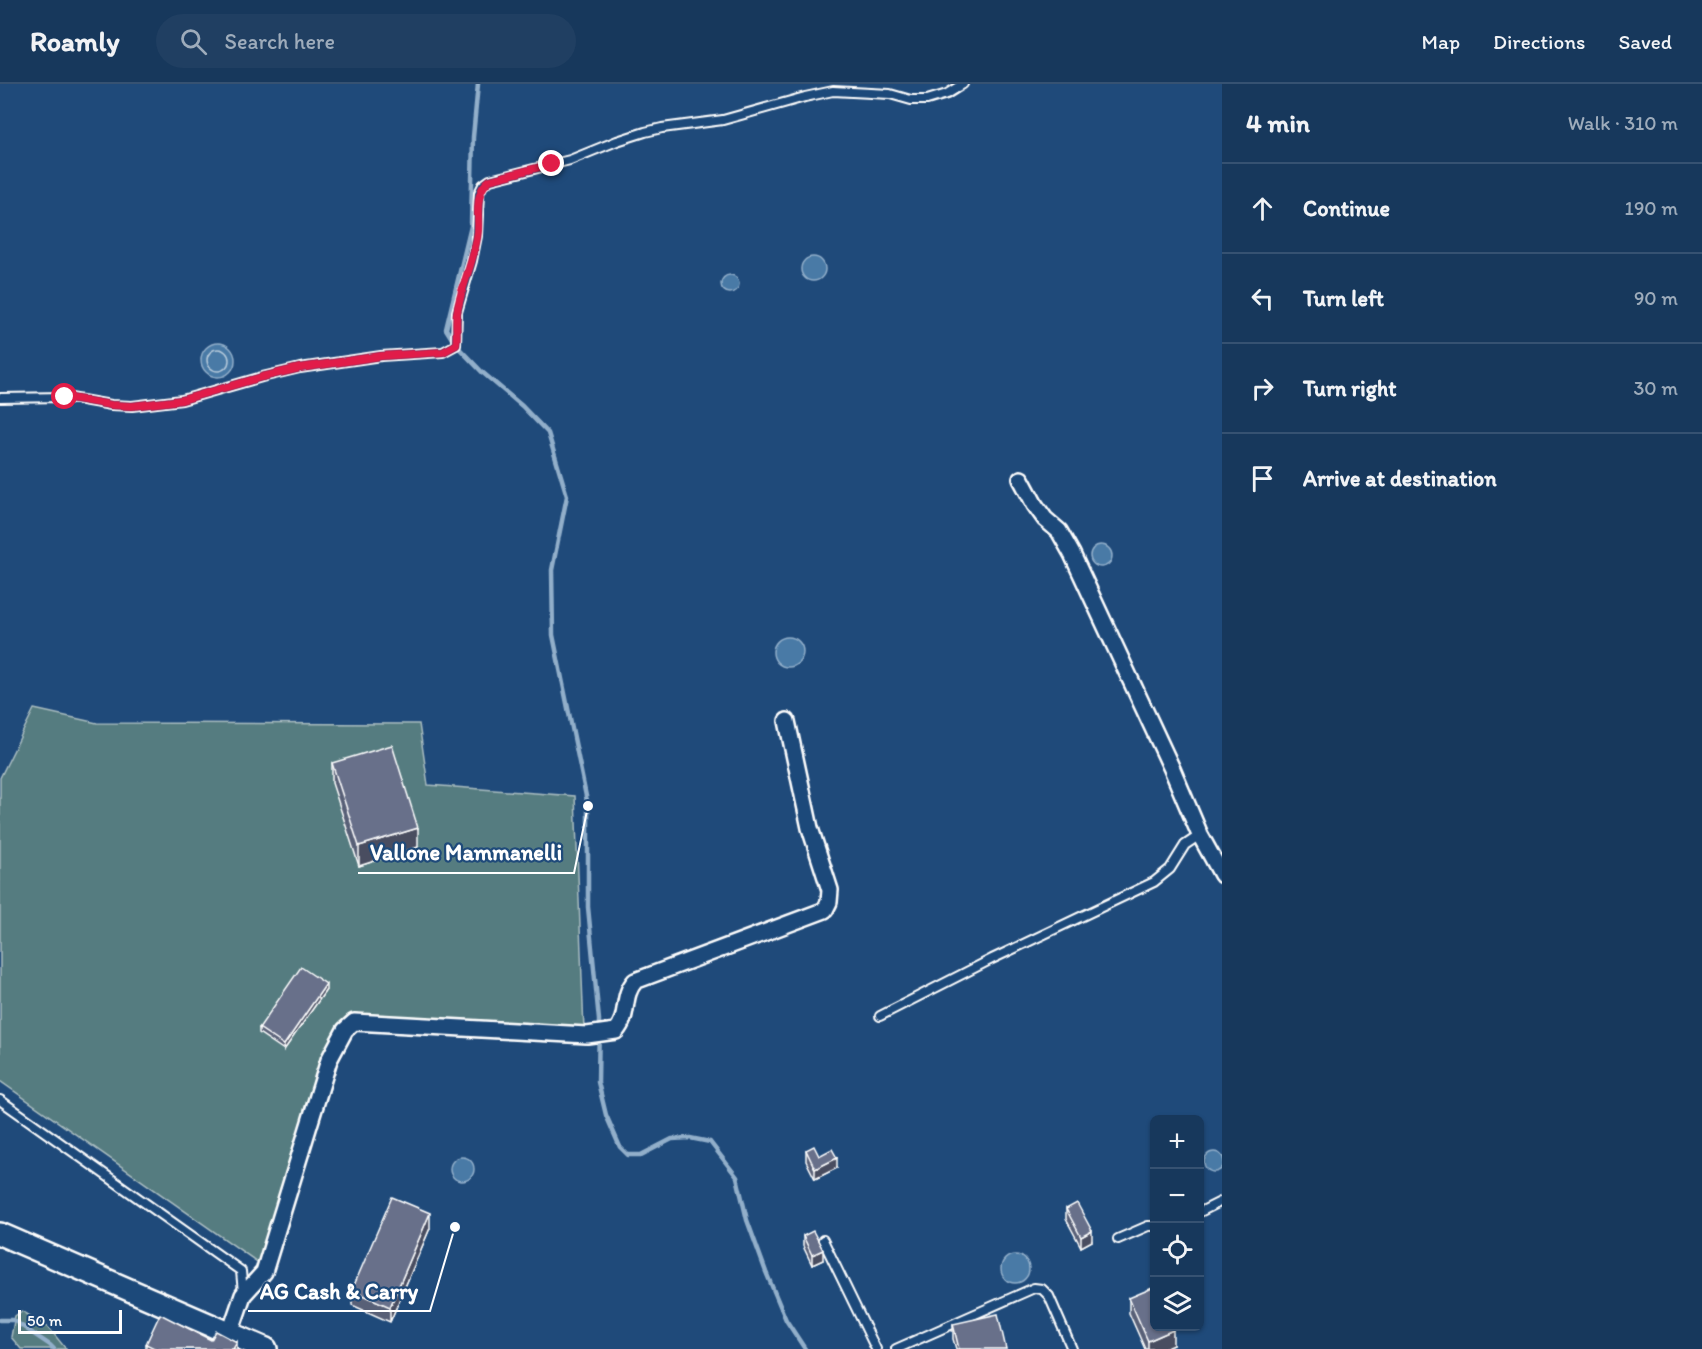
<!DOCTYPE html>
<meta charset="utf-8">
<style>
body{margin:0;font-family:Itim,sans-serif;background:#203f62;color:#f1f3f6}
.controls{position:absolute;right:18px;bottom:18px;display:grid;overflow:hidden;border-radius:9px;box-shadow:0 2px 4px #0004}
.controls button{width:54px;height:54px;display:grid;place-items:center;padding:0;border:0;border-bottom:2px solid #365272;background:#17385c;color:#f1f3f6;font:30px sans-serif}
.scale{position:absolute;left:18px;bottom:15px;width:104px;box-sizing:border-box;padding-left:6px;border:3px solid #fff;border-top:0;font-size:16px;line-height:21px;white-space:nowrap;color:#fff;-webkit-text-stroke:4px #1f4a7a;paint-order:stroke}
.stop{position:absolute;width:18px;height:18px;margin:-14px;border:4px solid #e11d48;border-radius:50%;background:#fff}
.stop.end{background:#e11d48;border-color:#fff;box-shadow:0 2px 6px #0008}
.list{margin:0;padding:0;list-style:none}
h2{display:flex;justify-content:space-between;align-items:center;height:78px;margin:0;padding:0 24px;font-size:26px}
h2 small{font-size:20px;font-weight:400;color:#9eacbb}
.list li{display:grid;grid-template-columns:39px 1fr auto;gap:18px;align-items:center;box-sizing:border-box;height:90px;padding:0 24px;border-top:2px solid #365272}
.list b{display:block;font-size:22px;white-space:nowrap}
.list em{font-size:20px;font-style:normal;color:#9eacbb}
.icon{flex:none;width:33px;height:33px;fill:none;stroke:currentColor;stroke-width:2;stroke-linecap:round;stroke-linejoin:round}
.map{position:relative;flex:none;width:1222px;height:1265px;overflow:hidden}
header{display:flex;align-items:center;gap:36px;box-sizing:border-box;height:84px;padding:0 30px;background:#17385c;border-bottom:2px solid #365272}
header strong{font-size:28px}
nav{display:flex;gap:33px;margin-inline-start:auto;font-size:21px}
.search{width:420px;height:54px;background:#203f62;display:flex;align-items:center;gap:15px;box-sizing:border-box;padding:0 21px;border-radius:33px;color:#9eacbb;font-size:22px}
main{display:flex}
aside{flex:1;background:#17385c}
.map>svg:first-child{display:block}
</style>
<header>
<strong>Roamly</strong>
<div class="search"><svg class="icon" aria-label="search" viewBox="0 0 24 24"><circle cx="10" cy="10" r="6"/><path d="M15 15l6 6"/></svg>Search here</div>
<nav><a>Map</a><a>Directions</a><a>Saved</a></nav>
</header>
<main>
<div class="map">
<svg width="1222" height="1265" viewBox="0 0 1222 1265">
<rect width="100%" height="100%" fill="#1f4a7a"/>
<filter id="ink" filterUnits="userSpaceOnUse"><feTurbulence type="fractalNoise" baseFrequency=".0167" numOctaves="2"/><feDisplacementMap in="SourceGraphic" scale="12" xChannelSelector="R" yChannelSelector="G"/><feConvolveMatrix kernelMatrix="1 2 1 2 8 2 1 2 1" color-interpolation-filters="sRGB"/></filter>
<g filter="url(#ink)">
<!-- green -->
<g fill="#557b80" stroke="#aabdc0" stroke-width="1.5">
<polygon points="34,625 97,639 419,640 428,701 575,712 584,947 348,932 325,977 263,1182 0,997 0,694"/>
<polygon points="22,1227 49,1244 66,1265 21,1265 11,1253 15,1232"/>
</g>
<!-- water -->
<g fill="#497aa6" stroke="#92afca" stroke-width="1.5">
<circle cx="813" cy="185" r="12"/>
<circle cx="730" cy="200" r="9"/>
<circle cx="218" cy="276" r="17"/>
<circle cx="1101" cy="472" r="11"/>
<circle cx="788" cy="568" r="15"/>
<circle cx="1214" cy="1078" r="10"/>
<circle cx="462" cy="1085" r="12"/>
<circle cx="1015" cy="1185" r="14"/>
</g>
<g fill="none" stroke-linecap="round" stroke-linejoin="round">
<!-- shore -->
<circle stroke="#b6cadb" stroke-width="1.5" cx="218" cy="276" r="11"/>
<!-- stream -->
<g stroke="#92afca" stroke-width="4.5">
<polyline points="478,0 473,53 471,142 446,245 456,261 482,288 522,322 548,349 567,412 552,486 553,551 588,722 588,823 599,936 598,998 606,1031 620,1063 628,1071 641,1071 672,1055 690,1054 710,1058 737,1093 747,1136 766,1188 786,1236 805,1265"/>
<polyline points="0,1236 13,1236 50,1261 54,1265"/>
</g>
<defs>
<g id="service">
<polyline points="0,314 65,313 111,321 132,322 182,316 262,293 300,284 381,272 443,268 456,261 457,228 472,177 477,152 479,109 483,101 490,96 570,76 617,57 645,48 662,44 723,36 805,13 833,7 890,10 911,16 927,16 947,10 963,0"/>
<polyline points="880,932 992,875 1154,798 1170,785 1185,761 1200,751"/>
<polyline points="0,1016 241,1187 243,1209"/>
<polyline points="1200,1128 1222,1117"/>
<polyline points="1118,1155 1148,1142 1154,1142"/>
<polyline points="823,1156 876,1265"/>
<polyline points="896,1265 1034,1204 1042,1205 1049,1212 1072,1265"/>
</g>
<g id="minor">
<polyline points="1021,395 1035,421 1045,435 1059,447 1072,470 1172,685 1200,751 1222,791"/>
<path d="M 230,1249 L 243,1211 L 264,1188 L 329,976 L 345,946 L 354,938 L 587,951 L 616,947 C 630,931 621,913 635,897 L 825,826 L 829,818 L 830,806 L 810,744 L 787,637"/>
</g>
<polyline id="secondary" points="0,1150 266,1265"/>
</defs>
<!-- service casing -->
<use href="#service" stroke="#fff" stroke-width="12"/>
<!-- minor casing -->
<use href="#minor" stroke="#fff" stroke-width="20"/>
<!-- secondary casing -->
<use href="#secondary" stroke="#fff" stroke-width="26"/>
<!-- service -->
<use href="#service" stroke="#1f4a7a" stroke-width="8"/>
<!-- minor -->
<use href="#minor" stroke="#1f4a7a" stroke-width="15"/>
<!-- secondary -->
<use href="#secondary" stroke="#1f4a7a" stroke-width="21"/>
</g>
<!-- wall -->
<g fill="#596077" stroke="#fff" stroke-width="1.5">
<polygon points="332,679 418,763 359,782 332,699"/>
<polygon points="326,906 284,966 259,949 259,944"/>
<polygon points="806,1066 819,1072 837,1084 815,1095 806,1077"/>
<polygon points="1066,1125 1092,1157 1081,1163 1066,1135"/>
<polygon points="430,1144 390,1238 352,1221 352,1206"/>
<polygon points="803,1152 823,1176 812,1181 803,1162"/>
<polygon points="1129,1214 1173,1261 1164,1265 1145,1265 1129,1229"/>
<polygon points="953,1240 1006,1265 956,1265 953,1255"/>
<polygon points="211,1256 237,1265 146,1265 146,1260"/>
</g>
<!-- shaded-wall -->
<g fill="#494e61" stroke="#fff" stroke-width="1.5">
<polygon points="418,744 418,763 359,782 359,762"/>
<polygon points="326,900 326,906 284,966 284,961"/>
<polygon points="837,1074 837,1084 815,1095 815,1085"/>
<polygon points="430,1129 430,1144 390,1238 390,1223"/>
<polygon points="1092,1147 1092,1157 1081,1163 1081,1153"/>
<polygon points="823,1166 823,1176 812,1181 812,1171"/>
<polygon points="1173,1246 1173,1261 1164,1265 1148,1265 1148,1257"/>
<polygon points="237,1258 237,1265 233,1265"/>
</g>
<!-- building -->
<g fill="#68708a" stroke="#fff" stroke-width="1.5">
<polygon points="392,661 418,744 359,762 332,679"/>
<polygon points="301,883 326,900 284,961 259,944"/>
<polygon points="814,1062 819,1072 832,1065 837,1074 815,1085 806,1066"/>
<polygon points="392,1113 430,1129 390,1223 352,1206"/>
<polygon points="1077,1119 1092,1147 1081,1153 1066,1125"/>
<polygon points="813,1147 823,1166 812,1171 803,1152"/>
<polygon points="1155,1203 1155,1242 1172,1242 1173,1246 1148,1257 1129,1214"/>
<polygon points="160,1230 211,1256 216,1247 237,1258 233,1265 156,1265 146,1260"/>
<polygon points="998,1230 1006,1265 959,1265 953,1240"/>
</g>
</g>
<g fill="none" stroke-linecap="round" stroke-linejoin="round" filter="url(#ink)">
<!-- route -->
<path stroke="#e11d48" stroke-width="8" d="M 65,313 L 111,321 L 132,322 L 182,316 L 262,293 L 300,284 L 381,272 L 443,268 L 456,261 C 458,250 455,240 457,229 C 461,201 475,176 478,147 C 479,130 474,107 490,96 L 552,80"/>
</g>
<!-- callouts -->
<path fill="none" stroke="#fff" stroke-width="2" d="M588 722L574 789H358M455 1143L430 1227H248"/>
<g fill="#fff" stroke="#1f4a7a" stroke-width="2">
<circle cx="588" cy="722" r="6"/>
<circle cx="455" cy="1143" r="6"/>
</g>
<g font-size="22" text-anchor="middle" font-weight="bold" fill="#fff" stroke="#1f4a7a" stroke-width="4.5" stroke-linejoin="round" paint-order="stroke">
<text x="466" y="776">Vallone Mammanelli</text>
<text x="339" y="1215">AG Cash &amp; Carry</text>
</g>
</svg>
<div class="controls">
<button>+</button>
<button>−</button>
<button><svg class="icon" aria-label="locate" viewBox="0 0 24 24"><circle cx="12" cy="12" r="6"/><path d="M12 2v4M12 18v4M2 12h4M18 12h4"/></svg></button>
<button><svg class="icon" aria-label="layers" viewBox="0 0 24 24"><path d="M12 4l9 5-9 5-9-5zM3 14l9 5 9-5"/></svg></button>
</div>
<div class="scale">50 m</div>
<div class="stop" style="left:65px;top:313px"></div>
<div class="stop end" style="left:552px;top:80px"></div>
</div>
<aside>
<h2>4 min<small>Walk · 310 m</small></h2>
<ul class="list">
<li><svg class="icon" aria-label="ahead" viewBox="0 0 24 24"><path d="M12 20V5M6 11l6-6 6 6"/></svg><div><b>Continue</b></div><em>190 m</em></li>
<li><svg class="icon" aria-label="left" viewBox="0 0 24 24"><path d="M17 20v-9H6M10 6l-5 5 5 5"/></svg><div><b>Turn left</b></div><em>90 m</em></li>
<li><svg class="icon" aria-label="right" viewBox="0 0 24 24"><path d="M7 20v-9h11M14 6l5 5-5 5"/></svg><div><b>Turn right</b></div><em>30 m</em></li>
<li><svg class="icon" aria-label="arrive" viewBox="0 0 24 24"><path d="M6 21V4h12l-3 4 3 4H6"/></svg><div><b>Arrive at destination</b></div></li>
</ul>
</aside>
</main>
